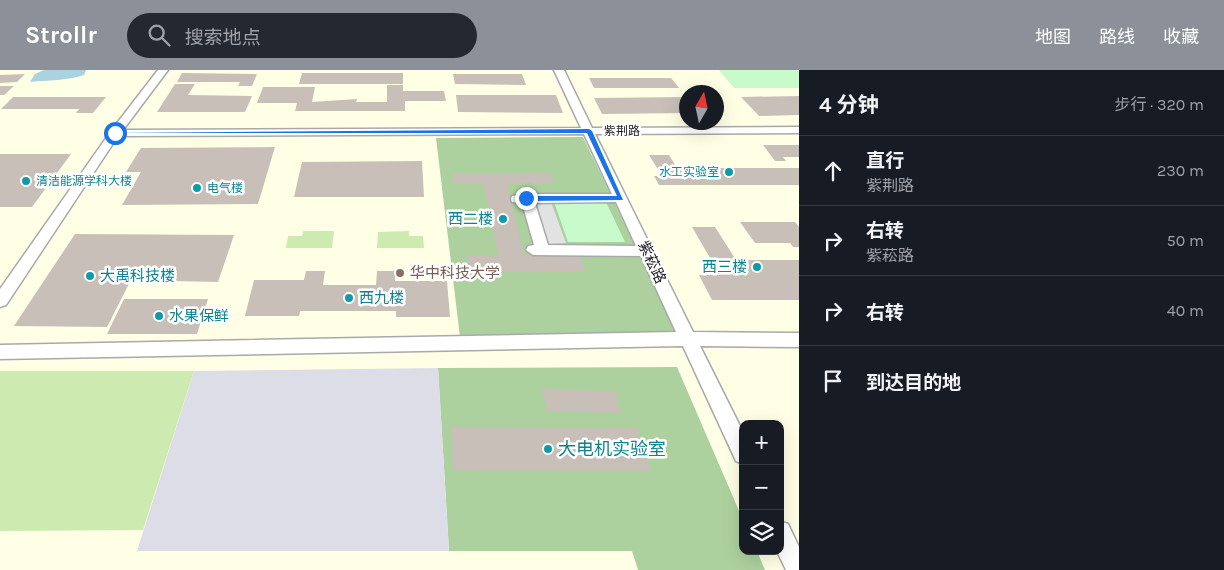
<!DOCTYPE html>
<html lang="zh">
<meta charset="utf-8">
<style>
body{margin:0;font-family:Karla,"Noto Sans SC",sans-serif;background:#242831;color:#f1f3f6}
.controls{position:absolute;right:15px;bottom:15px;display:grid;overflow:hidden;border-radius:10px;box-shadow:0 5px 20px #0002}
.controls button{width:45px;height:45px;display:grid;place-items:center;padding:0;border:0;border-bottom:1px solid #363941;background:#171b24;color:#f1f3f6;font:25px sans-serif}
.compass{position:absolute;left:679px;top:15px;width:45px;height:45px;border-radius:50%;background:#171b24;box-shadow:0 5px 20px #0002;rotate:9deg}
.stop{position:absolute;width:15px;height:15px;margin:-11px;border:4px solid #1a73e8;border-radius:50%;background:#fff}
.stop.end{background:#1a73e8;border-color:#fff;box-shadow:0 1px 5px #0008}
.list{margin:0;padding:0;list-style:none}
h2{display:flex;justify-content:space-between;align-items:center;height:65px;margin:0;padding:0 20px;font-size:21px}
h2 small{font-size:16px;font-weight:400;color:#9ea1a6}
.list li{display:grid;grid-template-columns:32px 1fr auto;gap:15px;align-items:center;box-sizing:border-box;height:70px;padding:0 20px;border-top:1px solid #363941}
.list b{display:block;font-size:19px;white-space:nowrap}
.list p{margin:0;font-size:16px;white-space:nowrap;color:#9ea1a6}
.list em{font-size:16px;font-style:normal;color:#9ea1a6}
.icon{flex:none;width:28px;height:28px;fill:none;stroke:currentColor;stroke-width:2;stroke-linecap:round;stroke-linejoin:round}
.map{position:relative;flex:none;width:799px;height:500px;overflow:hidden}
header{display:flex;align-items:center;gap:30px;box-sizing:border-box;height:70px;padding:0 25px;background:#8c9099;color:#fff}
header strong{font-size:24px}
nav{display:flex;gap:28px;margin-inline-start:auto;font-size:18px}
.search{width:350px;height:45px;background:#242831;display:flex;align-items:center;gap:12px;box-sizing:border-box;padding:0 18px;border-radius:28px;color:#9ea1a6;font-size:19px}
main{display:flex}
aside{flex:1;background:#171b24}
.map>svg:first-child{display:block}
</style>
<header>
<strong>Strollr</strong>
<div class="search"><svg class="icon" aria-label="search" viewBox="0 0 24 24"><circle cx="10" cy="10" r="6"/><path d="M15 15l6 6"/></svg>搜索地点</div>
<nav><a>地图</a><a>路线</a><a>收藏</a></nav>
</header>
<main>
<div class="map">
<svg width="799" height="500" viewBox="0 0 799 500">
<rect width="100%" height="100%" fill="#f2efe9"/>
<!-- education -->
<path fill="#ffffe5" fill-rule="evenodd" d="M 0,0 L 799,0 L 799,500 L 0,500 ZM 686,22 L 716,22 L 716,52 L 686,52 ZM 743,354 L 780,354 L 780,481 L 743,481 Z"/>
<!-- grass -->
<g fill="#cdebb0">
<polygon points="303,161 334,161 332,178 286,178 288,166 302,166"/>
<polygon points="409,161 409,166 423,166 424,178 377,178 378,162"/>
<polygon points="0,301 194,301 143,460 0,461"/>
</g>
<!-- forest -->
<g fill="#add19e">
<polygon points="583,67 678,264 460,267 436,68"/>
<polygon points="677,297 743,450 743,481 757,481 765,500 638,500 632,481 449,481 438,298"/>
</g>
<!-- park -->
<g fill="#c8facc">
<polygon points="719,0 799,0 799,18 734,18"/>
<polygon points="554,132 606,132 625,172 568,172"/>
</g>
<!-- parking -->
<polygon fill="#e2e2e2" points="533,132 551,132 566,173 547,174"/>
<!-- plaza -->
<polygon fill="#dddde8" points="438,298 449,481 137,481 194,301"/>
<!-- water -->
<path fill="#aad3df" d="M 44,0 L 86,0 L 84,5 C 66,11 49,10 30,12 L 35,4 Z"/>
<!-- building -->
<g fill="#c7bfb8">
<polygon points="182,3 257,4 252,16 238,16 240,12 177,12"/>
<polygon points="302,3 403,3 403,14 299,14"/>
<polygon points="25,4 17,12 0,13 0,5"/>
<polygon points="453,4 522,4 526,15 455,14"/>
<polygon points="589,8 671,8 679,18 594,18"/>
<polygon points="175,14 195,14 188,25 252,26 245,42 157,42"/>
<polygon points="387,15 403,15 403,21 444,21 446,31 405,31 405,41 295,41 297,33 257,33 263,17 315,17 312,32 357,29 356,32 387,32"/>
<polygon points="0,16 14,16 4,25 0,25"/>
<polygon points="456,25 556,25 563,43 458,42"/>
<polygon points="799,26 799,45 759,46 741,27"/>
<polygon points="13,27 106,27 93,43 76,43 79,39 1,39"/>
<polygon points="686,27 686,43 602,44 594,28"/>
<polygon points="763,75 799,75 799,87 783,87 786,91 775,91"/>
<polygon points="275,77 258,134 122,135 141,102 126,102 141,78"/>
<polygon points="0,84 71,84 32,137 0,137"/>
<polygon points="649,85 669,85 677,98 799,98 799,115 659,115 654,106 662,106"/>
<polygon points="422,91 424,127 294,127 302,92"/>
<polygon points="550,103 554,114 507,114 524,185 579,185 585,202 469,202 467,185 498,185 483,113 453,113 452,104"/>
<polygon points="740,152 795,152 799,157 799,177 793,177 790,173 755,173"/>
<polygon points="692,157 715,157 736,190 799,190 799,230 712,230 699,205 720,205"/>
<polygon points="75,164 234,165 218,212 173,211 177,201 136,200 107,257 14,256"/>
<polygon points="306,201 325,201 323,215 376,215 377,201 395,201 395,211 447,211 450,247 396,247 396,241 300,241 299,246 245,246 254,210 304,210"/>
<polygon points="124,229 208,229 197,264 107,264"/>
<polygon points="542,319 615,321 621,343 547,341"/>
<polygon points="451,357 636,358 651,401 453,400"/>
</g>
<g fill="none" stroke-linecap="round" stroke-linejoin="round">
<defs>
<g id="street">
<path d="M 158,0 L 168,0 L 123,60 L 581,58 L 554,0 L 564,0 L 592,58 L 799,57 L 799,63 L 595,64 L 693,262 L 799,263 L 799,277 L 700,276 L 743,362 L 743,394 L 736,391 L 683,276 L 0,289 L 0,275 L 676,262 L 641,186 L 533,185 L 526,180 L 528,176 L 534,175 L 522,133 L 512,132 L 511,129 L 512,126 L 527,124 L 612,124 L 584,64 L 118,66 L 6,235 L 0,237 L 0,219 L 111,61 ZM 616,132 L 636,176 L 548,175 L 535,133 Z"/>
<polygon points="780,451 788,454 799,477 799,500 786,500 777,481 780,481"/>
</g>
</defs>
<!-- street casing -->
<use href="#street" stroke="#a9a9a9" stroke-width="3"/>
<!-- street -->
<use href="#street" fill="#fff" fill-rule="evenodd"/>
</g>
<!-- route -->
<polygon fill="#1a73e8" points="589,59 592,61 623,130 526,131 523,128 526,126 617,126 587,63 112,63"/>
<!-- markers -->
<g fill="#0f9aa8" stroke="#fff" stroke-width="2">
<circle cx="729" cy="102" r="5"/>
<circle cx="26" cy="111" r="5"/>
<circle cx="197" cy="118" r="5"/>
<circle cx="503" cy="149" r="5"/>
<circle cx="757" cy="197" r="5"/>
<circle cx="90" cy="206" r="5"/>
<circle cx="349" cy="228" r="5"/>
<circle cx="159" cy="246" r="5"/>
<circle cx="548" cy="379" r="5"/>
</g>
<circle fill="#8d6e63" stroke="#fff" stroke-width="2" cx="400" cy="203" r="5"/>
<g text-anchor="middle" stroke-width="5" stroke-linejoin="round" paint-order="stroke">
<!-- far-street labels -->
<g font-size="12" fill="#222" stroke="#fff">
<text x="622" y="65">紫荆路</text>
</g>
<!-- far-culture labels -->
<g font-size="12" fill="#0d838f" stroke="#fff" text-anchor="start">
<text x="719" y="106" text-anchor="end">水工实验室</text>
<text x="36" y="115">清洁能源学科大楼</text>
<text x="207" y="122">电气楼</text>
</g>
<!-- culture labels -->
<g font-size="15" fill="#0d838f" stroke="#fff" text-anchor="start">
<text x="493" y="154" text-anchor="end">西二楼</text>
<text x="747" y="202" text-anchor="end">西三楼</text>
<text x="100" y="211">大禹科技楼</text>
<text x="359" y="233">西九楼</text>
<text x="169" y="251">水果保鲜</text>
</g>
<!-- street labels -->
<g font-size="15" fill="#222" stroke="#fff">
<text transform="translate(652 192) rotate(65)" y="5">紫菘路</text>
</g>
<!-- education labels -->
<g font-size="15" fill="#785e54" stroke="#fff" text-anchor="start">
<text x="410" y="208">华中科技大学</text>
</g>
<!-- near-culture labels -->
<g font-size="18" fill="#0d838f" stroke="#fff" text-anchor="start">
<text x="558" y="385">大电机实验室</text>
</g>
</g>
</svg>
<div class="controls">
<button>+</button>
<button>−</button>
<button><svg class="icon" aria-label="layers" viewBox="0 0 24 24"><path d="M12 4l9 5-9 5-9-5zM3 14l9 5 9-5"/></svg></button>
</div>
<svg class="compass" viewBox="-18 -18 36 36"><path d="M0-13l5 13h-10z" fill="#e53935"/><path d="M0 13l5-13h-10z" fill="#9ea1a6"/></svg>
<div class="stop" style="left:115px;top:63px"></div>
<div class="stop end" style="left:526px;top:128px"></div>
</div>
<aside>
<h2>4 分钟<small>步行 · 320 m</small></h2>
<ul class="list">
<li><svg class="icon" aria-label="ahead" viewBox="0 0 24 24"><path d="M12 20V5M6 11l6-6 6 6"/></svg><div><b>直行</b><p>紫荆路</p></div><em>230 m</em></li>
<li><svg class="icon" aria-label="right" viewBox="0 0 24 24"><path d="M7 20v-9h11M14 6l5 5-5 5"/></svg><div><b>右转</b><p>紫菘路</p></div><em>50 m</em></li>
<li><svg class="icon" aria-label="right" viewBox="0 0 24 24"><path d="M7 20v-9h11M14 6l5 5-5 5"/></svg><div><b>右转</b></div><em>40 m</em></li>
<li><svg class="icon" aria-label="arrive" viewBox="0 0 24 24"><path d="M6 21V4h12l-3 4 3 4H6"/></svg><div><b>到达目的地</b></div></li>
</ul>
</aside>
</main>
